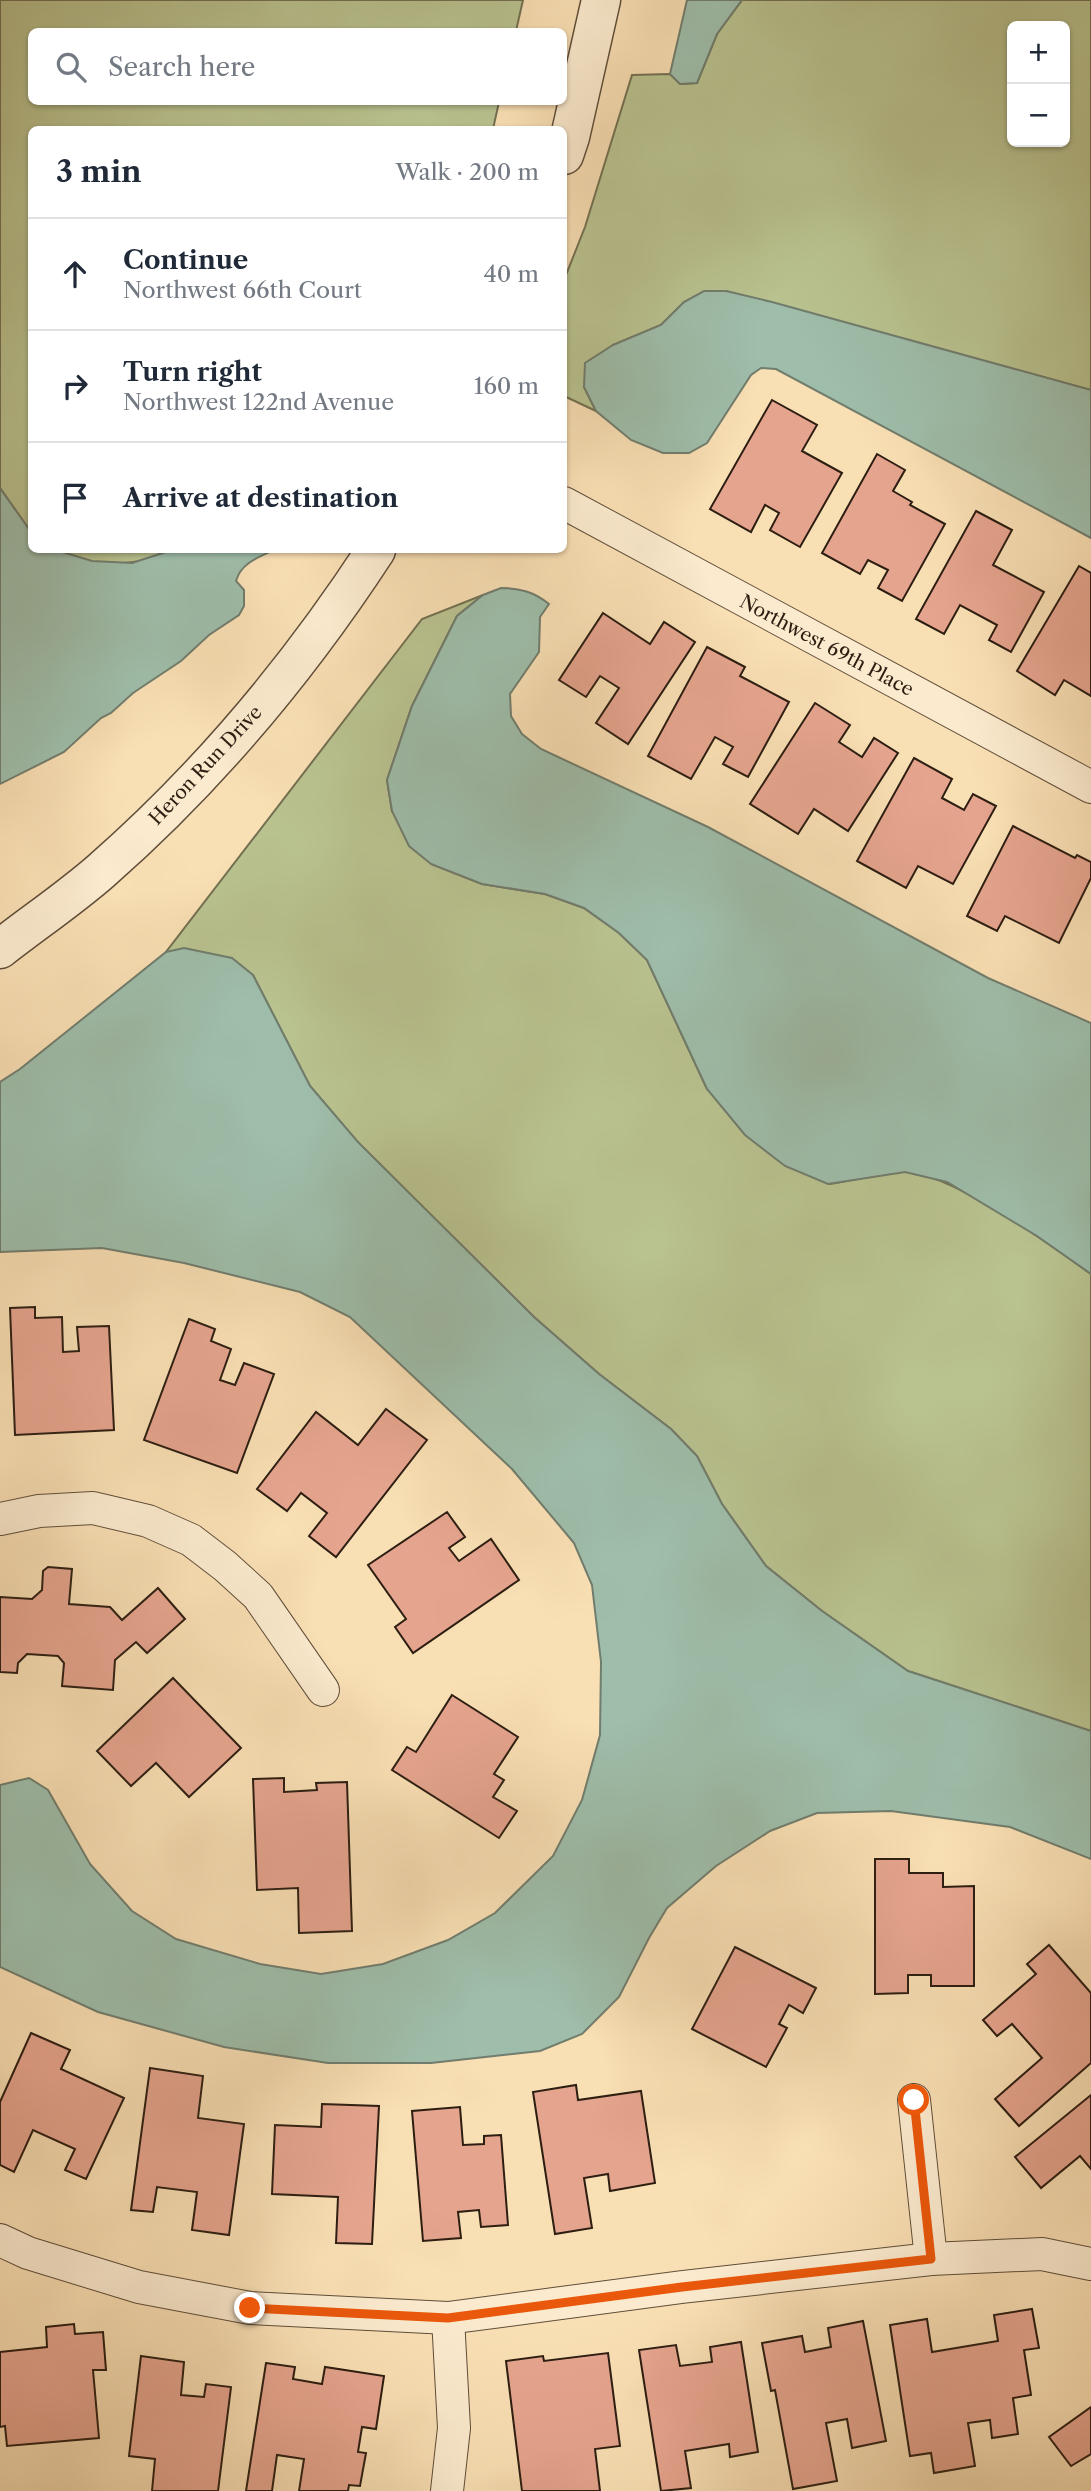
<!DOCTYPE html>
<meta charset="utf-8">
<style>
body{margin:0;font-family:"Libre Caslon Text",serif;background:#f2f2f3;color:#1f2937}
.controls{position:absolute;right:21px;top:21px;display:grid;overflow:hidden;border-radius:10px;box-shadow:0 2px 5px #0004}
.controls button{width:63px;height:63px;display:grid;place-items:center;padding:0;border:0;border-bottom:2px solid #e0e1e3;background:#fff;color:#1f2937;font:35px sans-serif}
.stop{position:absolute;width:21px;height:21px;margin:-16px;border:5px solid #ea580c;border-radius:50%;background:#fff}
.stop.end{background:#ea580c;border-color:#fff;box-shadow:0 2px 7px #0008}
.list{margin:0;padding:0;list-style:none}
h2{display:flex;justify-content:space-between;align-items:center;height:91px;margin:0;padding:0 28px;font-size:30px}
h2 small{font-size:23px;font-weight:400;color:#747a83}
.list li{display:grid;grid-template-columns:46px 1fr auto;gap:21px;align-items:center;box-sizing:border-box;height:112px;padding:0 28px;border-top:2px solid #e0e1e3}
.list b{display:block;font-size:26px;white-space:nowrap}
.list p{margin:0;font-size:23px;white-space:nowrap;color:#747a83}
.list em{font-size:23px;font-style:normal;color:#747a83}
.icon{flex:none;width:38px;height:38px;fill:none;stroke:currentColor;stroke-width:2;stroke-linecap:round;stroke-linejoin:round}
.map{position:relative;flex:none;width:1091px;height:2491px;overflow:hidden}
.search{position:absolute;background:#fff;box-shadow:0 2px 5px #0004;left:28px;top:28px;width:539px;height:77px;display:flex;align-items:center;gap:18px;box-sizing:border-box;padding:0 24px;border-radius:10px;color:#747a83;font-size:26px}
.panel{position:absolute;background:#fff;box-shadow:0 2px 5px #0004;left:28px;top:126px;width:539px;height:427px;border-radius:10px}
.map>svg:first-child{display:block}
</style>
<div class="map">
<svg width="1091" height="2491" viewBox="0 0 1091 2491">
<rect width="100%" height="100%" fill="#f9dfb4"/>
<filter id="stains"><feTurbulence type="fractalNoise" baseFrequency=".00286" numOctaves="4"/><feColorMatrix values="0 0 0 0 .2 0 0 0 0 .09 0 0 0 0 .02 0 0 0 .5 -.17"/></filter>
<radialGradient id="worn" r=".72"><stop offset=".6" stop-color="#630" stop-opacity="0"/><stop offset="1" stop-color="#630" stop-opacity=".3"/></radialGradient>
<!-- green -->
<g fill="#b9c390" stroke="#737051" stroke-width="2" fill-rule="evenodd">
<polygon points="0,0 523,0 516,31 32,32 32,102 499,102 493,129 32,130 31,532 0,488"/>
<path d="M 742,0 L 1091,0 L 1091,390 L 726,291 L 704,292 L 684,302 L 661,325 L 613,345 L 584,387 L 596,411 L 564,396 L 564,280 L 585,227 L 632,75 L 670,74 L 680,84 L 697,83 L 717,34 ZM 1012,26 L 1065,26 L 1065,142 L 1012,142 Z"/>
<path d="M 56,550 L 172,550 C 143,567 86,568 56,550 Z"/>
<path d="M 483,595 L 457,616 L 412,706 L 387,780 L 392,811 L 431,864 L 482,884 L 545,894 L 584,908 L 619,933 L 647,960 L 707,1089 L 829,1184 C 852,1181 881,1173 903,1172 C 948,1170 1052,1246 1091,1274 L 1091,1731 L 908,1671 L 822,1611 L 766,1566 L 722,1504 L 697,1456 L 671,1429 L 599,1374 L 534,1317 L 358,1143 L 310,1086 L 253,975 L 166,952 L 422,619 Z"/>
</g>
<!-- water -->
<g fill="#9ebdaa" stroke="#717d6d" stroke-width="2">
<polygon points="687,0 742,0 717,34 697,83 680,84 670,74"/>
<polygon points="704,291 726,291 772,302 1091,390 1091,538 776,369 761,368 751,375 707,443 689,453 663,453 631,440 596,411 584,387 585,363 613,345 661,325 684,302"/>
<path d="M 0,488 L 31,532 L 32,550 L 56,550 L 92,561 L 132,563 L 172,550 L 274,550 C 259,557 241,563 236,581 L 244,590 L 244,606 L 239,615 L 209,635 L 181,661 L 133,693 L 111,713 L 101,718 L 64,752 L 0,784 Z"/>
<path d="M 501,588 C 520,588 534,592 549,604 L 540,617 L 539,652 L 510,694 L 511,716 L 522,734 L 541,749 L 708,827 L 988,978 L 1091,1023 L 1091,1274 L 1037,1236 L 947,1182 L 905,1172 L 828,1184 L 785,1166 L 745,1135 L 707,1089 L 647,960 L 619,933 L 584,908 L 545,894 L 482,884 L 431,864 L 409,846 L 392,811 L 387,780 L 412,706 L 457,616 L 483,595 Z"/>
<polygon points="184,948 232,958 253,975 310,1086 358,1142 534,1317 599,1374 671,1429 697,1456 722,1504 766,1566 822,1611 908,1671 1091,1731 1091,1859 1010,1827 891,1811 817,1813 770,1831 716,1866 667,1908 649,1938 619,1997 582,2034 540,2051 431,2063 328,2063 224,2047 98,2012 0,1967 0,1785 29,1778 48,1790 90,1864 132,1911 176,1939 260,1964 321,1974 383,1964 448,1940 495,1913 553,1856 582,1800 600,1735 601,1662 592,1585 574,1543 512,1469 350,1317 300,1292 184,1263 102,1248 0,1252 0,1082 20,1069 166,952"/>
</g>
<!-- building -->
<g fill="#e5a48e" stroke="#2d1e12" stroke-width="2">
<polygon points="772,400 817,425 802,451 842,473 800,547 770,530 779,513 765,505 751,532 710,509"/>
<polygon points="877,454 905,470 893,491 912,502 910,505 945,524 902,601 878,588 888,570 868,560 860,574 822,553"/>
<polygon points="976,511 1012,530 993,565 1044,592 1011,652 989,640 997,625 960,605 944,634 916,619"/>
<polygon points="1079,566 1091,573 1091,696 1064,680 1055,695 1017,671"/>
<polygon points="603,613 650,644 664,622 695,642 628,744 596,723 619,688 600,676 586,697 559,680"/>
<polygon points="707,647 745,667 740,676 789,702 748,777 723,764 733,747 715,737 691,779 648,756"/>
<polygon points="815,703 850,725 839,742 862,757 874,738 898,753 848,831 814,809 798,834 750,804"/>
<polygon points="914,758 952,779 942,798 964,810 973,794 996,806 953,884 918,866 906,888 857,861"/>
<polygon points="1013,826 1075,858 1077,855 1091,862 1091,878 1059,943 1005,916 997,931 967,916"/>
<polygon points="35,1307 35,1318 62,1317 63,1352 79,1351 77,1327 109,1326 114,1430 15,1435 10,1308"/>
<polygon points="189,1319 215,1329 211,1341 231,1349 220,1380 235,1385 244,1363 274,1374 237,1473 144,1440"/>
<polygon points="386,1409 427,1440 336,1557 309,1536 327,1513 301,1493 287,1511 257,1489 316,1412 358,1445"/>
<polygon points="447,1512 465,1537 449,1548 459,1561 491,1539 519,1580 413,1653 395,1627 406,1619 368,1565"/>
<polygon points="48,1567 72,1569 69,1604 110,1607 122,1620 158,1588 185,1619 147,1653 136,1642 115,1660 113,1690 62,1686 64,1663 58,1656 27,1654 18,1663 17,1673 0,1672 0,1597 32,1599 42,1590 43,1571"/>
<polygon points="173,1678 241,1748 189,1797 156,1763 131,1786 97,1751"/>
<polygon points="452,1695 518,1737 494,1774 504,1780 493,1797 517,1811 499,1838 392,1770 407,1747 416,1752"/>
<polygon points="284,1778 284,1792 317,1790 316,1783 347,1782 352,1931 299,1933 298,1888 257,1890 253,1779"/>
<polygon points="875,1859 909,1859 909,1873 943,1873 943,1887 974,1886 974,1986 931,1986 931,1975 908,1975 908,1993 875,1994"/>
<polygon points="1049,1945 1091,1993 1091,2063 1019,2126 995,2099 1042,2058 1012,2024 997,2036 983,2020 1036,1974 1027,1964"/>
<polygon points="735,1947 816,1988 803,2013 789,2005 779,2024 787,2028 766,2067 692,2029"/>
<polygon points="31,2033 70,2050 61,2069 124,2098 86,2179 65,2170 75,2149 33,2130 14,2172 0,2165 0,2102"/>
<polygon points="150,2068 203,2076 198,2118 244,2124 229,2235 192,2230 197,2192 157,2187 153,2212 131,2210"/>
<polygon points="576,2085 578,2100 641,2091 655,2183 610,2191 608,2174 584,2178 592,2228 555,2234 533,2092"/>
<polygon points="1091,2095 1091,2169 1080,2156 1041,2188 1015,2157"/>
<polygon points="322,2104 379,2106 372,2244 336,2243 338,2197 272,2194 275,2125 321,2127"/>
<polygon points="460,2107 463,2145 484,2144 484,2136 501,2135 508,2225 481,2227 479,2210 458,2212 461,2238 423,2241 412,2111"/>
<polygon points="1032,2309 1039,2348 1024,2350 1031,2395 1013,2398 1018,2434 992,2438 990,2420 968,2423 975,2466 934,2473 931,2453 910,2456 890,2325 927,2319 932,2352 998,2341 994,2315"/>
<polygon points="863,2321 886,2441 852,2448 847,2419 826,2423 837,2481 793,2489 775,2390 771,2391 762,2343 802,2336 805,2352 831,2347 828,2328"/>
<polygon points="74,2324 75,2334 103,2332 106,2370 93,2370 99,2438 7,2446 5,2426 0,2427 0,2352 47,2347 46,2327"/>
<polygon points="741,2342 758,2452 730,2457 729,2444 685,2451 691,2488 661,2491 639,2350 676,2345 680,2366 712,2362 710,2347"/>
<polygon points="608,2353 620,2446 595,2449 600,2491 522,2491 506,2361 543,2356 544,2361"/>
<polygon points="141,2356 184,2362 181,2395 204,2397 206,2384 231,2387 218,2491 152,2491 155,2459 129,2456"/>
<polygon points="266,2363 295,2367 293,2379 322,2384 325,2367 384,2376 376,2429 362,2427 358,2452 366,2453 360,2486 349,2485 348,2491 299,2491 304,2459 277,2455 272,2491 246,2491"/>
<polygon points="1091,2407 1091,2454 1071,2466 1049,2437"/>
</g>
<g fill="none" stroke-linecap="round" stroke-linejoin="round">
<defs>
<g id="minor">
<polyline points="564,503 1091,787"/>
<polyline points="0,1519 39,1511 93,1508 148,1521 191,1540 225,1566 258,1596 323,1690"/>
<polyline points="914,2100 931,2259"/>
<polyline points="0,2240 28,2253 139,2287 250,2308 448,2318 682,2287 931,2259 1042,2254 1091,2264"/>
<polyline points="447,2491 454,2428 448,2318"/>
</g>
<g id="tertiary">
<polyline points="564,155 570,137 601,0"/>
<path d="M 0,949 C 33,923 69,899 101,871 C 207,778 299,668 376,550"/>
</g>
</defs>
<!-- minor casing -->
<use href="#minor" stroke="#604e3a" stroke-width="34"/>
<!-- tertiary casing -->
<use href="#tertiary" stroke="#604e3a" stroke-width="41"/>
<!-- minor -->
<use href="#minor" stroke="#fbeace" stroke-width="32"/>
<!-- tertiary -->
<use href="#tertiary" stroke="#fbeace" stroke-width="38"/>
</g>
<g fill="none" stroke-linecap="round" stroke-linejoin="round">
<!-- route -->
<polyline stroke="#ea580c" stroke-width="9" points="250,2308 448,2318 682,2287 931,2259 914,2100"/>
</g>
<g text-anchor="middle" stroke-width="6" stroke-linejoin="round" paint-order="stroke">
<!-- street labels -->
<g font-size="19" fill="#2d1e12" stroke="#fbeace">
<text transform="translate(827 645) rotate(28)" y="7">Northwest 69th Place</text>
<text transform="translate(205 765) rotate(-47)" y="7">Heron Run Drive</text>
</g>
</g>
<rect width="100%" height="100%" filter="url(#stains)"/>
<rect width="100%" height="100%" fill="url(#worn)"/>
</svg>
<div class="controls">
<button>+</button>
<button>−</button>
</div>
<div class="stop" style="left:914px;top:2100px"></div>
<div class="stop end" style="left:250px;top:2308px"></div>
<div class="search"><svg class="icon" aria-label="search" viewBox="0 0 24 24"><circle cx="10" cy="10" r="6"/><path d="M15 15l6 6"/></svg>Search here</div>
<section class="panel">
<h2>3 min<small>Walk · 200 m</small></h2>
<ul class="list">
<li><svg class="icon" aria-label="ahead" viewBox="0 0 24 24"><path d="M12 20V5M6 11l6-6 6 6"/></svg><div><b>Continue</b><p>Northwest 66th Court</p></div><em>40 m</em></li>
<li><svg class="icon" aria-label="right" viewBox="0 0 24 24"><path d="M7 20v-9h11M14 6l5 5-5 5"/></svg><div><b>Turn right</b><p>Northwest 122nd Avenue</p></div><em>160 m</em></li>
<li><svg class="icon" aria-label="arrive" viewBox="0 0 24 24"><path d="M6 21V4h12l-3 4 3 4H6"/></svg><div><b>Arrive at destination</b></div></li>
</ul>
</section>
</div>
